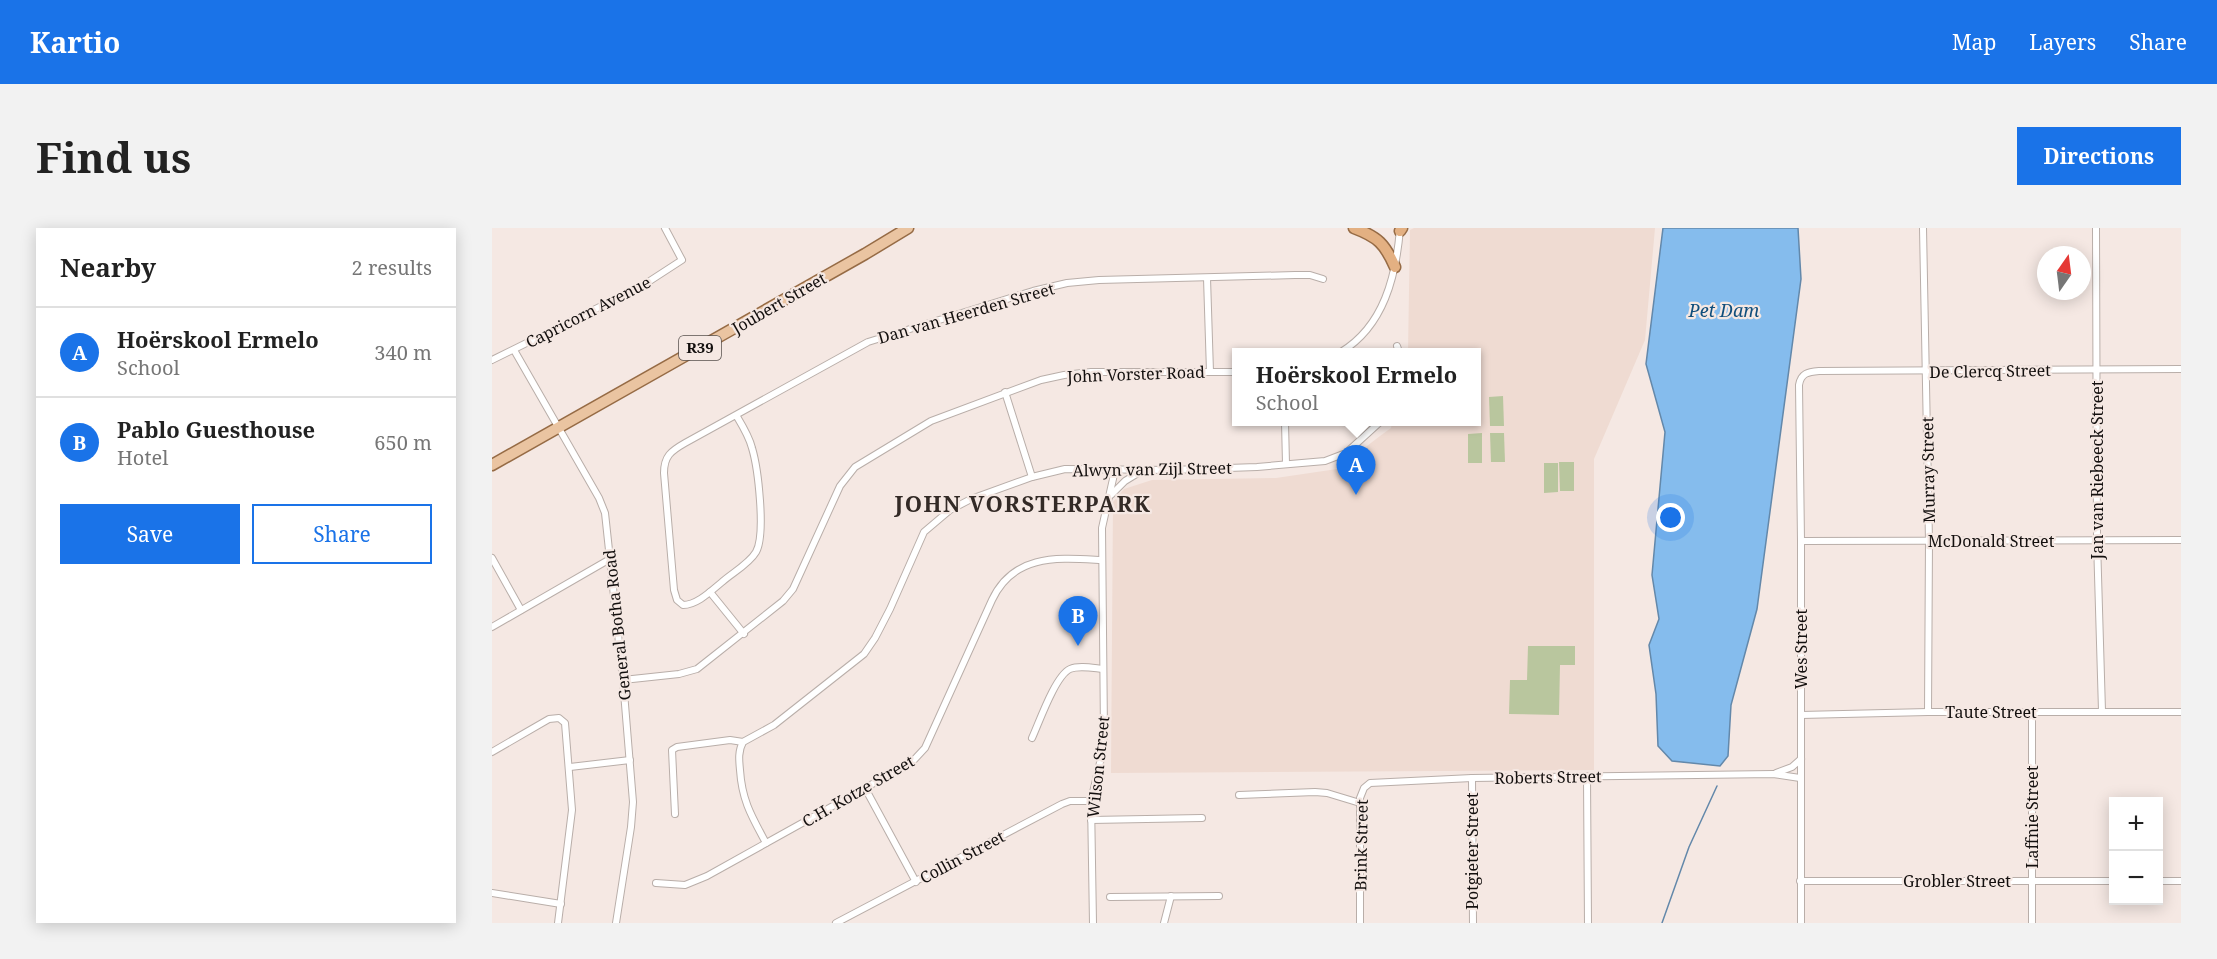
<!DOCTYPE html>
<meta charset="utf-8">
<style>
body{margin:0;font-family:"Noto Serif",serif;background:#f2f2f2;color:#222}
.controls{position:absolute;right:18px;bottom:18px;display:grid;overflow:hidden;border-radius:0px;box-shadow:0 3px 15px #0003}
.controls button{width:54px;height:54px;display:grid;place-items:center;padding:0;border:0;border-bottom:2px solid #e0e0e0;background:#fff;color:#222;font:30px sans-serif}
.compass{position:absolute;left:1545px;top:18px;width:54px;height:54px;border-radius:50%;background:#fff;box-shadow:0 3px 15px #0003;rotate:14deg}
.you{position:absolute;left:1179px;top:290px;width:21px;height:21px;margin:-15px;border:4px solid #fff;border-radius:50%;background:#1a73e8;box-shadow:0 0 0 9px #1a73e833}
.badge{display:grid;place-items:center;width:39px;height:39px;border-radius:50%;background:#1a73e8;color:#fff;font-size:20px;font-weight:700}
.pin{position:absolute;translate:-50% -50px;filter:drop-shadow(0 2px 3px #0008)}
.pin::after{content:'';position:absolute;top:32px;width:21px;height:18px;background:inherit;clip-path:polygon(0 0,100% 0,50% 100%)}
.popup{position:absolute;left:740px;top:120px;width:249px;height:78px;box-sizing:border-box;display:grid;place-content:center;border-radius:0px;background:#fff;filter:drop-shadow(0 2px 4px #0005);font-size:20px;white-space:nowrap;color:#767676}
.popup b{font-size:22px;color:#222}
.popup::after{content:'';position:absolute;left:50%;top:100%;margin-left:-12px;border:12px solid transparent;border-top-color:#fff}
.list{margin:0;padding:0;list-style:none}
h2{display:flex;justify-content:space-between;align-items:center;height:78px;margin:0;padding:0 24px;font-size:26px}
h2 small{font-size:20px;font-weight:400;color:#767676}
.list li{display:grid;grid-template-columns:39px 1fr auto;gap:18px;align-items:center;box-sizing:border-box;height:90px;padding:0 24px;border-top:2px solid #e0e0e0}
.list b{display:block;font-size:22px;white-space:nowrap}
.list p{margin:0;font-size:20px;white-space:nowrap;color:#767676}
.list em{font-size:20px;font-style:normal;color:#767676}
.actions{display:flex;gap:12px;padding:18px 24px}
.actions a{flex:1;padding:14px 0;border:2px solid #1a73e8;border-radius:0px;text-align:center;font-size:21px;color:#1a73e8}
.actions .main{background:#1a73e8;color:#fff}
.map{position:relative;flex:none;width:1689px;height:695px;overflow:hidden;border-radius:0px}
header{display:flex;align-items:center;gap:36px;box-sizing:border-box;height:84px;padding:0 30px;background:#1a73e8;color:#fff}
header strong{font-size:28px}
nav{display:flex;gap:33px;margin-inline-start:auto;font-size:21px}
.intro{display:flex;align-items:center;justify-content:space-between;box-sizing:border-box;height:144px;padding:0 36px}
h1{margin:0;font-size:42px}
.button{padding:15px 27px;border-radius:0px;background:#1a73e8;color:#fff;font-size:21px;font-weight:700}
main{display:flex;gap:36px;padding:0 36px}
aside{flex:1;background:#fff;border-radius:0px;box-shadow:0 3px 15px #0003}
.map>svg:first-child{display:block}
</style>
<header>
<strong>Kartio</strong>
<nav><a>Map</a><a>Layers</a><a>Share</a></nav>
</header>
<div class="intro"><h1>Find us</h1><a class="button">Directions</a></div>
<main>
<aside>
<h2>Nearby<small>2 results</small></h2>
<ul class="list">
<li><span class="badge">A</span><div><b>Hoërskool Ermelo</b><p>School</p></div><em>340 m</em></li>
<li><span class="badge">B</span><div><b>Pablo Guesthouse</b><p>Hotel</p></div><em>650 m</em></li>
</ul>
<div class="actions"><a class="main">Save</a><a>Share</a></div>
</aside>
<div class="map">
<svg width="1689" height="695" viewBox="0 0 1689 695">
<rect width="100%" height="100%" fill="#f5e8e3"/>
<!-- built -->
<polygon fill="#efdbd2" points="922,0 1163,0 1153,112 1102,231 1102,542 619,545 621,274 632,261 660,252 784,250 845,241 888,208 899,200 900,194 984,194 984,124 916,124 918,2"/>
<!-- green -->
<g fill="#b9c69e">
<polygon points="1011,168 1012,198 998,198 997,169"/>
<polygon points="990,205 990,235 976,235 976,206"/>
<polygon points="998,205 1012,205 1013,234 999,234"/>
<polygon points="1067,234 1082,234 1082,263 1068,263"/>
<polygon points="1052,235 1066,235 1066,264 1052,265"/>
<polygon points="1036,418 1083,418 1083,437 1068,437 1067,487 1017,486 1018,452 1035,452"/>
</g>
<!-- water -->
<polygon fill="#85bced" stroke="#6388aa" stroke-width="1.5" points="1171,0 1306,0 1309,51 1265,381 1239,477 1236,528 1228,538 1180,533 1166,518 1164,466 1157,417 1167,391 1160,347 1173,204 1154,136"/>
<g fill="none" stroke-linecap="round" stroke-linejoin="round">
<!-- stream -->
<polyline stroke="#6388aa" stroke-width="1.5" points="1170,695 1197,619 1225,558"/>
<defs>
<g id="minor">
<polyline points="1431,0 1437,313 1436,484"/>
<polyline points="1604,0 1605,313 1610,483"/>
<polyline points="715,50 718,144"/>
<polyline points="905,118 907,124"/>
<polyline points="22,122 107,270 113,285 131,452 141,574 139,599 124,695"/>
<path d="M 849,124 C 892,98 904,48 908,1"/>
<polyline points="0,132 150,58 190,32 173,0"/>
<polyline points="513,164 540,249"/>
<path d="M 244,187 C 250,197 257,208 260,220 C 266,240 274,306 264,324 C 257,336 240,345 230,354 C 219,363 205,377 191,377 L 185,372 L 182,362 L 172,245 C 172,228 179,223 193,215 L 376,114 L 541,63 L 575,55 L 607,52 L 803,47 L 818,47 L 831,51"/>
<polyline points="793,194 794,236"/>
<polyline points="619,267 633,253 651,242"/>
<polyline points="1309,313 1689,312"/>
<polyline points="0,330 29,382"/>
<polyline points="218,364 252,406"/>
<polyline points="0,399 118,331"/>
<polyline points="131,452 187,446 205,441 291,373 301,361 348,258 363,239 439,193 549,152 572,147 599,144 744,144"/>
<polyline points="1309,487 1436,484 1689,484"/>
<path d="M 540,510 C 547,495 563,448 578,441 C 587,437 601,440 611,441"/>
<polyline points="0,524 57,491 67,490 73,495 80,582 66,695"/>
<polyline points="78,539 138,532"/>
<polyline points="1284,545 1300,539 1309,531"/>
<polyline points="1095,549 1096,695"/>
<polyline points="980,550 981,695"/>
<polyline points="373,560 424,654"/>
<polyline points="747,567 823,564 835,565 868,575"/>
<polyline points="183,586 180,522 185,519 238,512 251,514"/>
<polyline points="599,592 710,590"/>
<path d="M 274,615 C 260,589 250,573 248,542 C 247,532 246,523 251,514 L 282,497 L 372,426 L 383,410 L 398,381 L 432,304 L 458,282 L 479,271 L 540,249 L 573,241 L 678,242 L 765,239 L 833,233 L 854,225 L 888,194"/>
<polyline points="1308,653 1622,653"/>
<polyline points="1666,653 1689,653"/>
<path d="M 164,655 L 193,657 L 215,648 L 420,534 L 433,520 L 500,372 C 522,325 567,330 610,332"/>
<polyline points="0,665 69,676"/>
<polyline points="618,669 727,668"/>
<polyline points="344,695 570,576 578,573 599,573"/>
<polyline points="601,695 599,573 610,526 612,505 610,300 623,242"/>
<polyline points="672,695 679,668"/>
<polyline points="868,695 868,570 872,560 878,555 980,550 1281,546 1308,550"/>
<path d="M 1309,695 L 1309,313 L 1307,157 C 1309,145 1316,144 1327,143 L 1689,141"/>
<polyline points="1540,695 1540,484"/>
</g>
<polyline id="primary" points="0,237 373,26 416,0"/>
<g id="trunk">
<path d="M 862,0 C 886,9 893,16 903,39"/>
<polyline points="908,3 910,0"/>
</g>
</defs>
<!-- minor casing -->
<use href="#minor" stroke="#b9aea9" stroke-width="8"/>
<!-- primary casing -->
<use href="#primary" stroke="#966b45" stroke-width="13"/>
<!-- trunk casing -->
<use href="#trunk" stroke="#966b45" stroke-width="13"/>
<!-- minor -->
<use href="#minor" stroke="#fff" stroke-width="6"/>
<!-- primary -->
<use href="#primary" stroke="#eac4a1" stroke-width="10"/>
<!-- trunk -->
<use href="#trunk" stroke="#e3b082" stroke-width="10"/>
</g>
<g text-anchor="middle" stroke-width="4.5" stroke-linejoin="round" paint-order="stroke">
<!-- shield labels -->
<rect fill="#f5e8e3" stroke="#57504e" stroke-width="1.5" x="187" y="108" width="42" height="24" rx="4.5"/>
<g font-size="15" font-weight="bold" fill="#130f0e">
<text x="208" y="125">R39</text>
</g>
<!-- street labels -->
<g font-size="16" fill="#130f0e" stroke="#f5e8e3">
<text transform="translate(287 75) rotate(-30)" y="6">Joubert Street</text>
<text transform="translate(96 84) rotate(-27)" y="6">Capricorn Avenue</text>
<text transform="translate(474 85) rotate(-16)" y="6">Dan van Heerden Street</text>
<text transform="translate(1498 143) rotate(-1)" y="6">De Clercq Street</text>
<text transform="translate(644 146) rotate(-2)" y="6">John Vorster Road</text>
<text transform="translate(660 241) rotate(-1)" y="6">Alwyn van Zijl Street</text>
<text transform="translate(1436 242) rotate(-91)" y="6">Murray Street</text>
<text transform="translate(1605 242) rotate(-90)" y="6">Jan van Riebeeck Street</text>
<text x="1499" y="319">McDonald Street</text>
<text transform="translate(125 397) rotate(-96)" y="6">General Botha Road</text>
<text transform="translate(1309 421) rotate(-90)" y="6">Wes Street</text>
<text x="1499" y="490">Taute Street</text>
<text transform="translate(606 539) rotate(-84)" y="6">Wilson Street</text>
<text transform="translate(1056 549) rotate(-1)" y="6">Roberts Street</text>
<text transform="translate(366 563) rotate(-30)" y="6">C.H. Kotze Street</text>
<text transform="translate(1540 589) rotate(-90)" y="6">Laffnie Street</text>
<text transform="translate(869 617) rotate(-89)" y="6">Brink Street</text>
<text transform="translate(980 623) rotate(-90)" y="6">Potgieter Street</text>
<text transform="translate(470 629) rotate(-28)" y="6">Collin Street</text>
<text x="1465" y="659">Grobler Street</text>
</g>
<!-- water labels -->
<g font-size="18" font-style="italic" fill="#104e7c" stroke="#f5e8e3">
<text x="1232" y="89">Pet Dam</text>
</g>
<!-- district labels -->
<g font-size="22" font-weight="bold" letter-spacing="1.5" fill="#332a26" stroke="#f5e8e3">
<text x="531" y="284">JOHN VORSTERPARK</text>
</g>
</g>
</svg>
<div class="controls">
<button>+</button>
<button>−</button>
</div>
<svg class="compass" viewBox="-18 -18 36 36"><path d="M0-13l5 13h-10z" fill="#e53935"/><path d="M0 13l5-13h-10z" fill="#767676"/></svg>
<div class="you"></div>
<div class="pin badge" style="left:864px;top:267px">A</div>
<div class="popup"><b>Hoërskool Ermelo</b>School</div>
<div class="pin badge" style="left:586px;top:418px">B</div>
</div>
</main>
